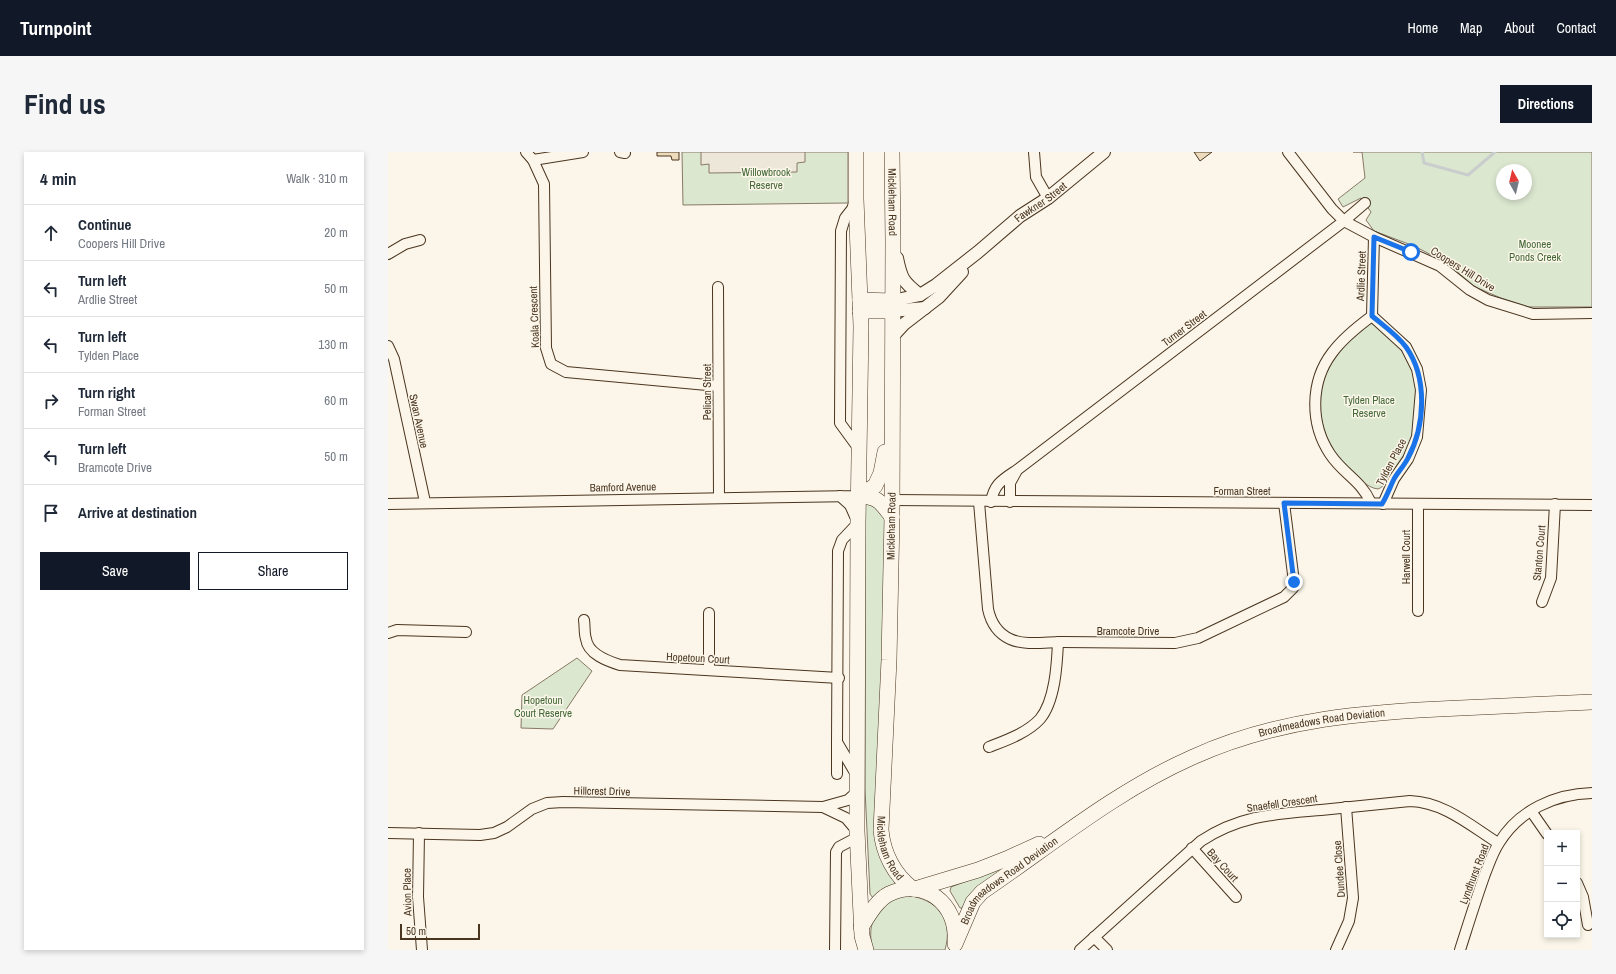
<!DOCTYPE html>
<meta charset="utf-8">
<style>
body{margin:0;font-family:"Archivo Narrow",sans-serif;background:#f6f6f7;color:#1f2937}
.controls{position:absolute;right:12px;bottom:12px;display:grid;overflow:hidden;border-radius:0px;box-shadow:0 2px 6px #0003}
.controls button{width:36px;height:36px;display:grid;place-items:center;padding:0;border:0;border-bottom:1px solid #e0e1e3;background:#fff;color:#1f2937;font:20px sans-serif}
.compass{position:absolute;left:1108px;top:12px;width:36px;height:36px;border-radius:50%;background:#fff;box-shadow:0 2px 6px #0003;rotate:352deg}
.scale{position:absolute;left:12px;bottom:10px;width:80px;box-sizing:border-box;padding-left:4px;border:2px solid #4a3520;border-top:0;font-size:11px;line-height:14px;white-space:nowrap;color:#4a3520;-webkit-text-stroke:3px #fbf6e9;paint-order:stroke}
.stop{position:absolute;width:12px;height:12px;margin:-9px;border:3px solid #1a73e8;border-radius:50%;background:#fff}
.stop.end{background:#1a73e8;border-color:#fff;box-shadow:0 1px 4px #0008}
.list{margin:0;padding:0;list-style:none}
h2{display:flex;justify-content:space-between;align-items:center;height:52px;margin:0;padding:0 16px;font-size:17px}
h2 small{font-size:13px;font-weight:400;color:#747a83}
.list li{display:grid;grid-template-columns:26px 1fr auto;gap:12px;align-items:center;box-sizing:border-box;height:56px;padding:0 16px;border-top:1px solid #e0e1e3}
.list b{display:block;font-size:15px;white-space:nowrap}
.list p{margin:0;font-size:13px;white-space:nowrap;color:#747a83}
.list em{font-size:13px;font-style:normal;color:#747a83}
.actions{display:flex;gap:8px;padding:12px 16px}
.actions a{flex:1;padding:9px 0;border:1px solid #111827;border-radius:0px;text-align:center;font-size:14px;color:#111827}
.actions .main{background:#111827;color:#fff}
.icon{flex:none;width:22px;height:22px;fill:none;stroke:currentColor;stroke-width:2;stroke-linecap:round;stroke-linejoin:round}
.map{position:relative;flex:none;width:1204px;height:798px;overflow:hidden;border-radius:0px}
header{display:flex;align-items:center;gap:24px;box-sizing:border-box;height:56px;padding:0 20px;background:#111827;color:#fff}
header strong{font-size:19px}
nav{display:flex;gap:22px;margin-inline-start:auto;font-size:14px}
.intro{display:flex;align-items:center;justify-content:space-between;box-sizing:border-box;height:96px;padding:0 24px}
h1{margin:0;font-size:28px}
.button{padding:10px 18px;border-radius:0px;background:#111827;color:#fff;font-size:14px;font-weight:700}
main{display:flex;gap:24px;padding:0 24px}
aside{flex:1;background:#fff;border-radius:0px;box-shadow:0 2px 6px #0003}
.map>svg:first-child{display:block}
</style>
<header>
<strong>Turnpoint</strong>
<nav><a>Home</a><a>Map</a><a>About</a><a>Contact</a></nav>
</header>
<div class="intro"><h1>Find us</h1><a class="button">Directions</a></div>
<main>
<aside>
<h2>4 min<small>Walk · 310 m</small></h2>
<ul class="list">
<li><svg class="icon" aria-label="ahead" viewBox="0 0 24 24"><path d="M12 20V5M6 11l6-6 6 6"/></svg><div><b>Continue</b><p>Coopers Hill Drive</p></div><em>20 m</em></li>
<li><svg class="icon" aria-label="left" viewBox="0 0 24 24"><path d="M17 20v-9H6M10 6l-5 5 5 5"/></svg><div><b>Turn left</b><p>Ardlie Street</p></div><em>50 m</em></li>
<li><svg class="icon" aria-label="left" viewBox="0 0 24 24"><path d="M17 20v-9H6M10 6l-5 5 5 5"/></svg><div><b>Turn left</b><p>Tylden Place</p></div><em>130 m</em></li>
<li><svg class="icon" aria-label="right" viewBox="0 0 24 24"><path d="M7 20v-9h11M14 6l5 5-5 5"/></svg><div><b>Turn right</b><p>Forman Street</p></div><em>60 m</em></li>
<li><svg class="icon" aria-label="left" viewBox="0 0 24 24"><path d="M17 20v-9H6M10 6l-5 5 5 5"/></svg><div><b>Turn left</b><p>Bramcote Drive</p></div><em>50 m</em></li>
<li><svg class="icon" aria-label="arrive" viewBox="0 0 24 24"><path d="M6 21V4h12l-3 4 3 4H6"/></svg><div><b>Arrive at destination</b></div></li>
</ul>
<div class="actions"><a class="main">Save</a><a>Share</a></div>
</aside>
<div class="map">
<svg width="1204" height="798" viewBox="0 0 1204 798">
<rect width="100%" height="100%" fill="#fbf6e9"/>
<!-- green -->
<g fill="#dce7d0" stroke="#887966" fill-rule="evenodd">
<polygon points="294,0 460,0 460,51 295,53"/>
<path d="M 965,0 L 1204,0 L 1204,155 L 1141,155 L 1113,146 L 1087,135 L 1059,111 L 1026,94 L 986,79 L 978,68 L 983,60 L 973,46 L 955,55 L 950,47 L 977,26 L 974,0 ZM 1114,18 L 1138,18 L 1138,42 L 1114,42 Z"/>
<path d="M 985,171 C 998,183 1012,194 1021,209 C 1040,243 1027,292 1004,322 C 1000,327 996,335 990,337 C 979,336 968,324 960,316 C 929,287 922,238 947,202 C 956,189 969,181 981,172 Z"/>
<polygon points="481,349 496,363 497,372 497,427 489,660 512,731 485,746 482,742 477,637 477,352"/>
<polygon points="189,506 204,519 165,577 133,576 134,543"/>
<polygon points="618,714 581,746 574,756 572,756 562,739 563,735"/>
<path d="M 518,743 C 549,747 566,766 557,798 L 485,798 C 477,770 490,750 518,743 Z"/>
</g>
<!-- parking -->
<polygon fill="#ede7d9" stroke="#887966" points="313,0 417,0 417,10 409,11 409,20 321,21 321,12 313,13"/>
<g fill="none" stroke-linecap="round" stroke-linejoin="round">
<!-- stream -->
<polyline stroke="#c9cecd" stroke-width="3" points="1034,0 1036,11 1080,23 1107,0"/>
</g>
<!-- building -->
<g fill="#ecdcbc" stroke="#4a3520">
<polygon points="269,0 291,0 291,8 284,8 283,4 269,4"/>
<polygon points="806,0 824,0 812,9"/>
</g>
<g fill="none" stroke-linecap="round" stroke-linejoin="round">
<defs>
<g id="minor">
<polyline points="138,0 145,8 156,32 158,196 163,212 178,220 330,234"/>
<polyline points="232,0 237,1"/>
<polyline points="646,0 648,25 660,46"/>
<polyline points="900,0 944,57 956,69 986,85 1052,114 1082,138 1100,148 1145,162 1204,161"/>
<polyline points="145,8 195,0"/>
<polyline points="467,49 464,57 457,66 453,79 452,271 471,297"/>
<polyline points="0,102 17,92 32,88"/>
<polyline points="330,135 331,346"/>
<polyline points="984,164 1018,195 1029,217 1033,238 1029,285 1020,307 1006,327 995,352"/>
<polyline points="984,164 986,85"/>
<polyline points="0,194 6,207 37,350"/>
<polyline points="452,344 462,353 470,371 454,388 450,399 449,590 469,624"/>
<polyline points="504,348 1204,353"/>
<path d="M 591,350 L 600,457 C 603,471 609,481 622,487 C 637,494 658,490 674,490 C 711,490 749,491 787,491 L 810,486 L 896,445 L 905,436 L 906,430 L 896,351"/>
<path d="M 603,350 C 606,332 614,328 629,318 L 956,69 L 977,51"/>
<polyline points="622,350 622,331 628,320"/>
<path d="M 983,351 C 973,328 955,322 942,302 C 922,272 922,230 944,201 C 955,186 969,175 984,164"/>
<polyline points="0,352 468,344 471,343"/>
<polyline points="1154,450 1163,426 1167,352"/>
<polyline points="1030,459 1030,352"/>
<polyline points="321,461 321,518"/>
<path d="M 196,468 C 197,474 196,481 198,487 C 200,502 219,509 232,513 L 451,526"/>
<polyline points="0,481 9,478 78,480"/>
<path d="M 601,595 C 619,588 639,581 652,567 C 667,549 669,513 670,490"/>
<polyline points="449,622 449,590"/>
<polyline points="435,655 458,666 469,679"/>
<polyline points="1143,659 1159,682"/>
<polyline points="0,681 92,683 106,681 119,675 144,657 159,651 175,650 435,655 460,648 470,639"/>
<polyline points="31,681 30,745 34,798"/>
<polyline points="804,696 848,745"/>
<polyline points="1189,731 1195,745 1200,773"/>
<polyline points="706,785 719,798"/>
<polyline points="447,798 448,700 451,695 470,685"/>
<path d="M 692,798 L 813,689 C 853,663 887,662 933,658 C 963,655 993,652 1022,649 C 1056,650 1083,674 1110,691"/>
<polyline points="948,798 961,769 965,746 958,655"/>
<path d="M 1072,798 C 1080,773 1088,747 1097,722 C 1101,712 1105,700 1111,691 C 1131,658 1167,642 1204,641"/>
</g>
<g id="tertiary">
<path d="M 509,106 C 513,126 515,130 532,143"/>
<path id="s1" d="M 504,149 L 532,143 L 548,133 L 590,100 L 632,64 L 660,46 L 716,0"/>
<polyline points="504,159 537,156"/>
<polyline points="504,185 516,172 551,145 574,120"/>
</g>
<g id="primary">
<polyline points="468,0 468,47 473,174 470,371 469,679 474,784 478,798"/>
<path id="s2" d="M 504,0 L 505,89 L 504,365 L 501,508 L 493,678 C 495,701 506,723 525,737"/>
<polyline points="472,148 504,149"/>
<polyline points="472,159 504,159"/>
<polyline points="471,343 487,334 493,321 497,300"/>
<path d="M 471,343 C 491,346 492,349 504,365"/>
<polyline points="527,737 590,718 618,707 651,692"/>
<path d="M 473,775 C 481,763 489,748 501,742 C 536,725 570,752 567,789"/>
<path id="s3" d="M 567,792 L 585,750 L 594,740 C 663,693 728,639 805,605 C 891,566 979,560 1072,556 C 1116,554 1160,552 1204,550"/>
</g>
</defs>
<!-- minor casing -->
<use href="#minor" stroke="#4a3520" stroke-width="12"/>
<!-- tertiary casing -->
<use href="#tertiary" stroke="#4a3520" stroke-width="14"/>
<!-- primary casing -->
<use href="#primary" stroke="#4a3520" stroke-width="16"/>
<!-- minor -->
<use href="#minor" stroke="#fbf6e9" stroke-width="10"/>
<!-- tertiary -->
<use href="#tertiary" stroke="#fbf6e9" stroke-width="12"/>
<!-- primary -->
<use href="#primary" stroke="#fbf6e9" stroke-width="15"/>
</g>
<g fill="none" stroke-linecap="round" stroke-linejoin="round">
<!-- route -->
<path stroke="#1a73e8" stroke-width="5" d="M 906,430 L 896,351 L 994,352 C 999,344 1002,335 1006,327 C 1010,320 1016,314 1020,306 C 1037,274 1040,226 1018,195 C 1009,183 996,174 984,164 L 986,85 L 1023,100"/>
</g>
<g text-anchor="middle" stroke-width="3" stroke-linejoin="round" paint-order="stroke">
<!-- park labels -->
<g font-size="11" fill="#436837" stroke="#fbf6e9">
<text x="378" y="24">Willowbrook<tspan x="378" dy="13">Reserve</tspan></text>
<text x="1147" y="96">Moonee<tspan x="1147" dy="13">Ponds Creek</tspan></text>
<text x="981" y="252">Tylden Place<tspan x="981" dy="13">Reserve</tspan></text>
<text x="155" y="552">Hopetoun<tspan x="155" dy="13">Court Reserve</tspan></text>
</g>
<!-- street labels -->
<g font-size="11" fill="#4a3520" stroke="#fbf6e9">
<text dy="4" stroke="none"><textPath href="#s2" startOffset="50">Mickleham Road</textPath></text>
<text dy="4" stroke="none"><textPath href="#s1" startOffset="181">Fawkner Street</textPath></text>
<text transform="translate(1075 117) rotate(32)" y="4">Coopers Hill Drive</text>
<text transform="translate(973 124) rotate(-88)" y="4">Ardlie Street</text>
<text transform="translate(146 165) rotate(-92)" y="4">Koala Crescent</text>
<text transform="translate(796 176) rotate(-37)" y="4">Turner Street</text>
<text transform="translate(319 240) rotate(-90)" y="4">Pelican Street</text>
<text transform="translate(31 269) rotate(78)" y="4">Swan Avenue</text>
<text transform="translate(1003 310) rotate(-62)" y="4">Tylden Place</text>
<text transform="translate(235 335) rotate(-1)" y="4">Bamford Avenue</text>
<text x="854" y="343">Forman Street</text>
<text transform="translate(503 374) rotate(-89)" y="4">Mickleham Road</text>
<text transform="translate(1151 401) rotate(-85)" y="4">Stanton Court</text>
<text transform="translate(1018 405) rotate(-90)" y="4">Harwell Court</text>
<text x="740" y="483">Bramcote Drive</text>
<text transform="translate(310 506) rotate(3)" y="4">Hopetoun Court</text>
<text dy="4" stroke="none"><textPath href="#s3" startOffset="444">Broadmeadows Road Deviation</textPath></text>
<text transform="translate(214 639) rotate(1)" y="4">Hillcrest Drive</text>
<text transform="translate(894 651) rotate(-8)" y="4">Snaefell Crescent</text>
<text dy="4" stroke="none"><textPath href="#s2" startOffset="698">Mickleham Road</textPath></text>
<text transform="translate(835 713) rotate(48)" y="4">Bay Court</text>
<text transform="translate(951 717) rotate(-94)" y="4">Dundee Close</text>
<text transform="translate(1086 722) rotate(-69)" y="4">Lyndhurst Road</text>
<text dy="4" stroke="none"><textPath href="#s3" startOffset="86">Broadmeadows Road Deviation</textPath></text>
<text transform="translate(19 740) rotate(-91)" y="4">Avion Place</text>
</g>
</g>
</svg>
<div class="controls">
<button>+</button>
<button>−</button>
<button><svg class="icon" aria-label="locate" viewBox="0 0 24 24"><circle cx="12" cy="12" r="6"/><path d="M12 2v4M12 18v4M2 12h4M18 12h4"/></svg></button>
</div>
<svg class="compass" viewBox="-18 -18 36 36"><path d="M0-13l5 13h-10z" fill="#e53935"/><path d="M0 13l5-13h-10z" fill="#747a83"/></svg>
<div class="scale">50 m</div>
<div class="stop" style="left:1023px;top:100px"></div>
<div class="stop end" style="left:906px;top:430px"></div>
</div>
</main>
